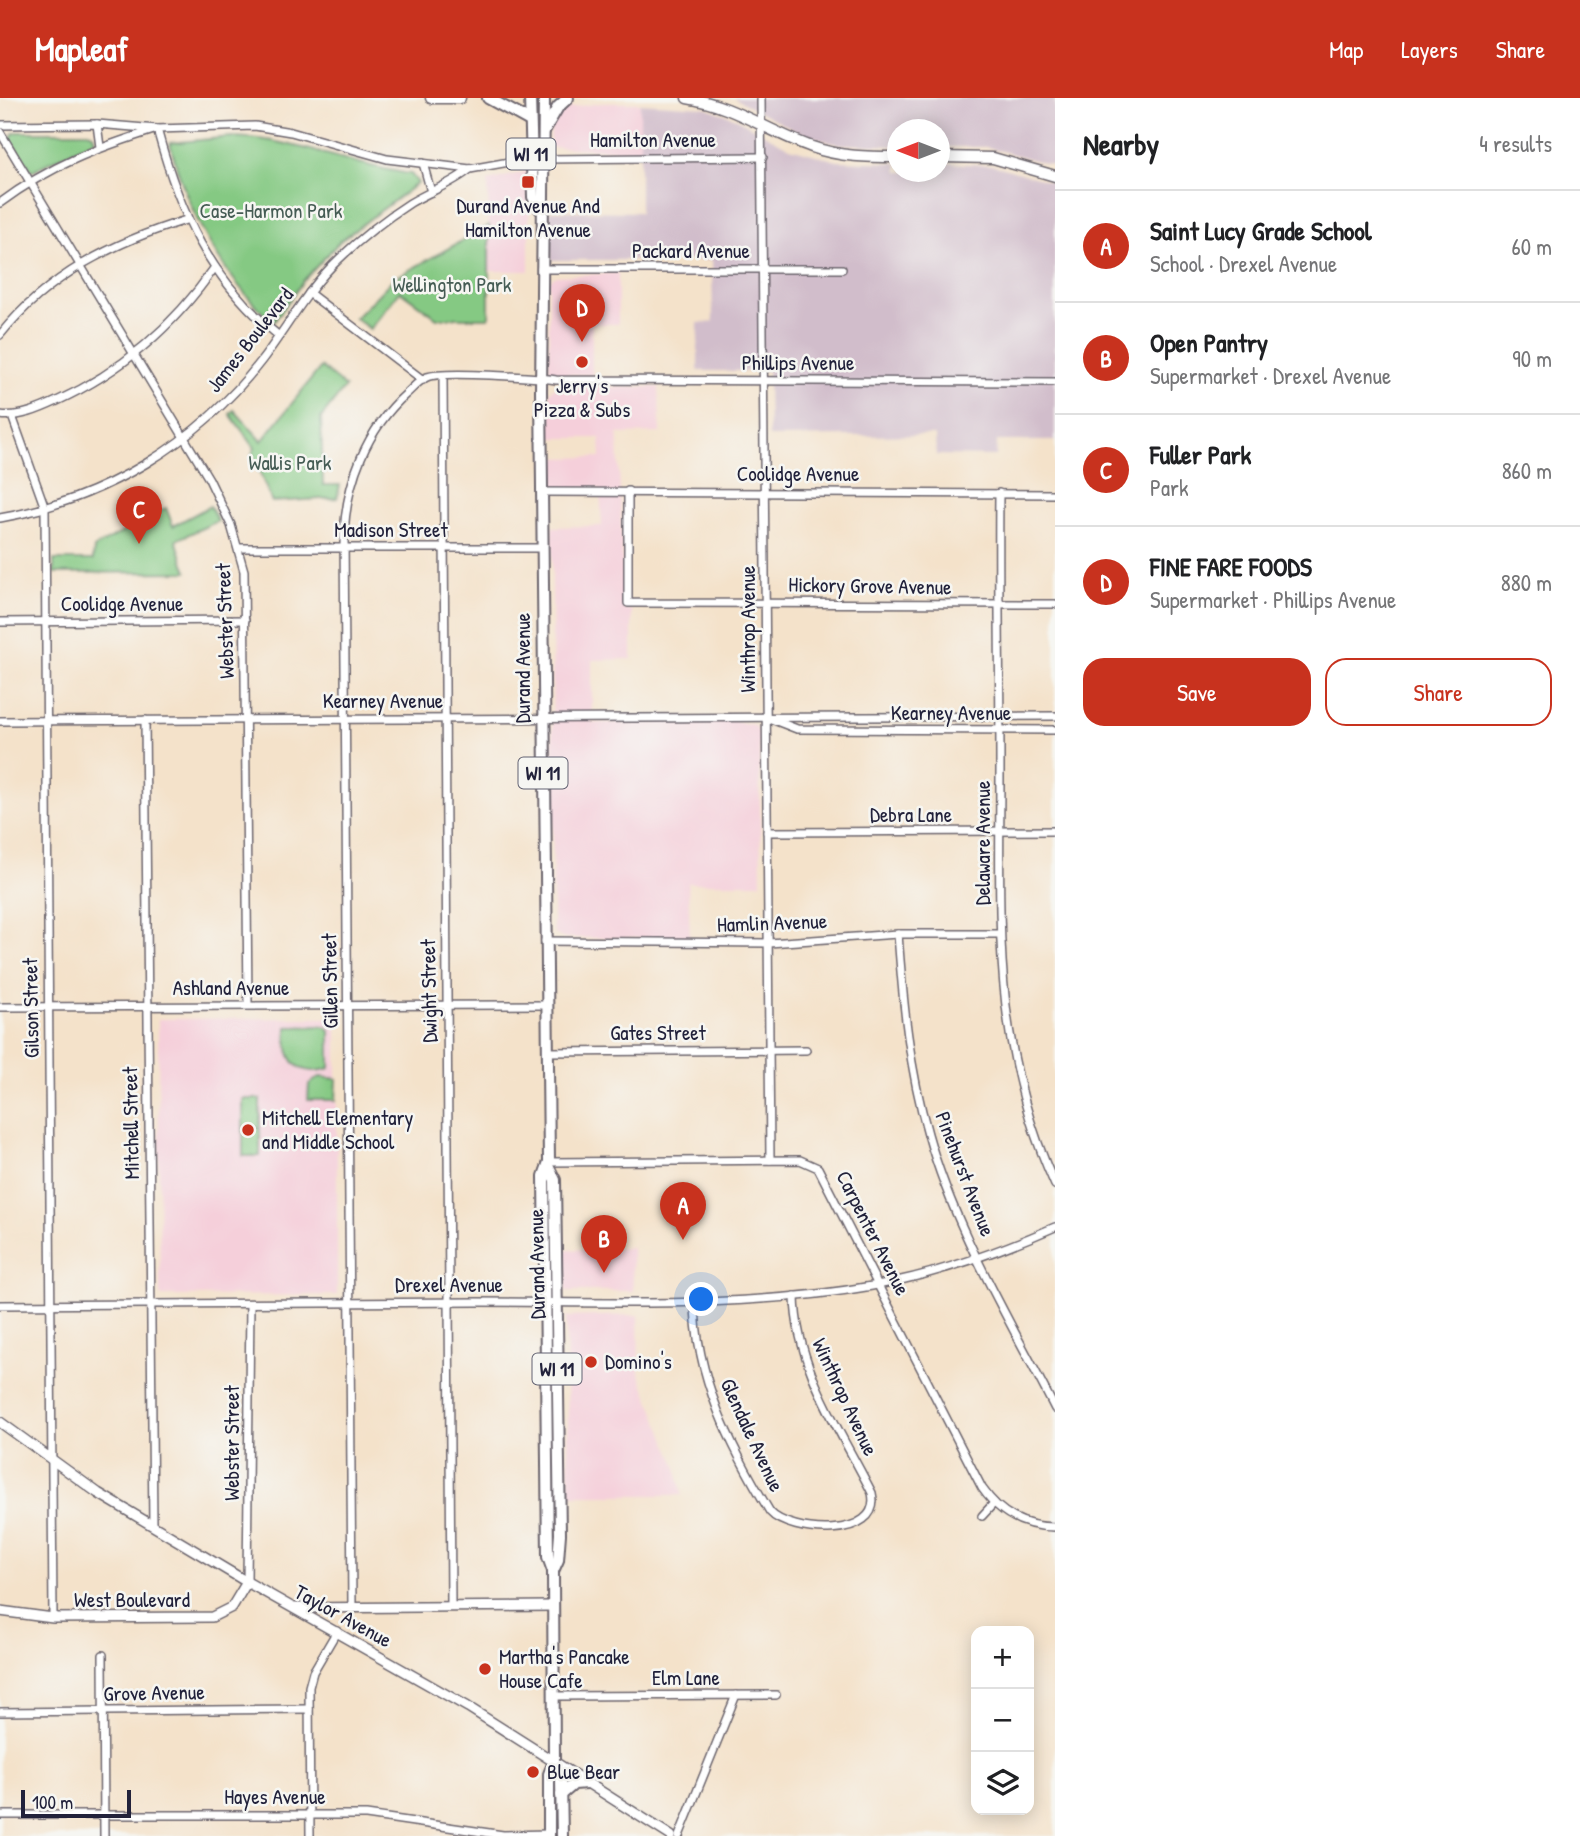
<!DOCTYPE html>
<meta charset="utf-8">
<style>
body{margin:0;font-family:"Patrick Hand",sans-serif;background:#f2f2f2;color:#202124}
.controls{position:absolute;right:21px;bottom:21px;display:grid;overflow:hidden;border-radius:14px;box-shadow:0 4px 18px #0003}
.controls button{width:63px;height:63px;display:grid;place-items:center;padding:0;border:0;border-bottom:2px solid #e0e0e0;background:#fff;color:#202124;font:35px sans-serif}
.compass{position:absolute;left:887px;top:21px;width:63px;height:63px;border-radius:50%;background:#fff;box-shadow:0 4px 18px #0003;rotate:270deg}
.scale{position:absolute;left:21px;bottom:18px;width:110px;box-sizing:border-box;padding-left:7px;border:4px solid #22223b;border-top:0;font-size:19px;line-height:24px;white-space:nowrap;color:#22223b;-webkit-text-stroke:5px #f6f6f2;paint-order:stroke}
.you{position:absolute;left:702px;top:1202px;width:24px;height:24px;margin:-18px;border:5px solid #fff;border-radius:50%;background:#1a73e8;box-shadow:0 0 0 10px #1a73e833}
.badge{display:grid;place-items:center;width:46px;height:46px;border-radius:50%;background:#c8321e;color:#fff;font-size:23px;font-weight:700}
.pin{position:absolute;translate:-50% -58px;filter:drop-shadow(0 2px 4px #0008)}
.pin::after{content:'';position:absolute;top:37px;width:24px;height:21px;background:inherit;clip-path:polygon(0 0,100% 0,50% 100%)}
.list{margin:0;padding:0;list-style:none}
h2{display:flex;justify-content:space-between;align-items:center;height:91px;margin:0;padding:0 28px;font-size:30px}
h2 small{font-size:23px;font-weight:400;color:#757577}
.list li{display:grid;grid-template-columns:46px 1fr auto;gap:21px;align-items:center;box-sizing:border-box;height:112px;padding:0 28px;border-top:2px solid #e0e0e0}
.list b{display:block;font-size:26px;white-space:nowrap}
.list p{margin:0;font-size:23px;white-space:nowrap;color:#757577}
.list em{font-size:23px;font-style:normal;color:#757577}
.actions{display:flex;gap:14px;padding:21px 28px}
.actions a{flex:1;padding:16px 0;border:2px solid #c8321e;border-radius:21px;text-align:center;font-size:24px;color:#c8321e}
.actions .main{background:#c8321e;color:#fff}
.icon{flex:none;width:38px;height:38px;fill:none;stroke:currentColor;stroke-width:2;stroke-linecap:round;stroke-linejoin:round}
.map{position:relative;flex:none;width:1055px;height:1738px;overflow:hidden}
header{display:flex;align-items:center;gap:42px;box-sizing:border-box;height:98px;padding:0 35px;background:#c8321e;color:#fff}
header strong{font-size:33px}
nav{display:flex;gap:38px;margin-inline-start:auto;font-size:24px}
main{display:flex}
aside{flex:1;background:#fff}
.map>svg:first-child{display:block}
</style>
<header>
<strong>Mapleaf</strong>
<nav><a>Map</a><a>Layers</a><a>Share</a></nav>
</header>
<main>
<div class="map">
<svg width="1055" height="1738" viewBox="0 0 1055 1738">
<rect width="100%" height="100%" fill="#f6f6f2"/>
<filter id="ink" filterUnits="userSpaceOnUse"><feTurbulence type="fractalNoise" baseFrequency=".0143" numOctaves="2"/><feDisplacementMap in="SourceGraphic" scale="14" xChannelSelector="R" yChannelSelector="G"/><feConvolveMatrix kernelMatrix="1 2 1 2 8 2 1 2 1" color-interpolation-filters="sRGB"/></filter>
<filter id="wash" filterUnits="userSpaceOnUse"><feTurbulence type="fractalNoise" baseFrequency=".00686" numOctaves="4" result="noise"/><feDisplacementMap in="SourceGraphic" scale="28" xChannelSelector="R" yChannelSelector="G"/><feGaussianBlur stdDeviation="1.57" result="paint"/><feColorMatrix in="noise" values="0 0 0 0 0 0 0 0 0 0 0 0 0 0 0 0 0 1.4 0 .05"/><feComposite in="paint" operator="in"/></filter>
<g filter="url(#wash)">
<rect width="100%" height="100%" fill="#f4e2ca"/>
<!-- built -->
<g fill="#f5cfda">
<polygon points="602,5 640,5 640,53 550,49 551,26 562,11"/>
<polygon points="529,73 529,173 489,173 488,83"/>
<polygon points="618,175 618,226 592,226 592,277 553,276 549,271 549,183 556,178"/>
<polygon points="556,289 659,289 660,335 618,336 624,511 632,512 632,561 592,562 592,625 731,622 754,627 759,634 761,785 688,785 690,840 562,840 555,836 553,830 552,429 602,428 600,390 559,391 551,387 550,360 601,359 600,340 550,340 550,293"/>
<polygon points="337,920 337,1197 160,1198 158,921"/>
<polygon points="632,1150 633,1193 566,1193 566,1152"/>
<polygon points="638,1217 639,1275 676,1367 682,1397 569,1397 566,1219"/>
</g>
<!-- industrial -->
<g fill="#d1bdcb">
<polygon points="734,0 1055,0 1055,68 987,49 940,49 940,32 898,32 897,48 837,46 801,35"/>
<polygon points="640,5 704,9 733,19 790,50 837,63 897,65 898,74 940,74 940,65 992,67 1055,85 1055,343 997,343 996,358 936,357 935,337 769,339 768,273 698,273 698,225 713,224 712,162 551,162 549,113 640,114"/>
</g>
<!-- green -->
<g fill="#85c983" stroke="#54765f" stroke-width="2">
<polygon points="14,34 88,34 93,36 95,42 32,73 10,42"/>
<path d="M 231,39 C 294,40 350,68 411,76 L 418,85 L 340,143 L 304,182 L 273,225 C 220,175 188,116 170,45 Z"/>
<polygon points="489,128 489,220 437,220 400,193 370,231 355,220 393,181"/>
<polygon points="321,269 345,289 321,320 323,387 340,387 337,400 272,404 252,356 255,350 230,316 234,312 262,343"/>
<polygon points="210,408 218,423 176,442 187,474 54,475 54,462 93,462 94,450 166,410 173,428"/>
<path d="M 325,928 L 330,932 L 330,970 C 294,981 285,959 287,929 Z"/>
<polygon points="320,979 337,981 336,1002 308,1002 309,986"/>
<rect x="243" y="1001" width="17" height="28"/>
<rect x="243" y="1030" width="17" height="28"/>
</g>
</g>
<g filter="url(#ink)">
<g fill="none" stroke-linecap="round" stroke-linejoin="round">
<defs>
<g id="minor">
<polyline points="761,0 770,1062"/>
<polyline points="97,26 100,49"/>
<polyline points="0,27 97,26 157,31 255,28 291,34 387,61 470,71 531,60"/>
<polyline points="0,34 209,381 231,427 244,473 248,907"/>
<polyline points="544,61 763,59"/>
<polyline points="423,65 431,94"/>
<path d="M 0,105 C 51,67 97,50 157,31 C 180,116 209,181 279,238"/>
<polyline points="541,171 842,171"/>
<polyline points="309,195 423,282"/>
<path d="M 0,237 C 48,177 114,144 186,122"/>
<polyline points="443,278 451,1507"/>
<path d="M 0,317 C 19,320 40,311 57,303 C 123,273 174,228 215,169"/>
<polyline points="12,318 45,410 53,1520"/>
<polyline points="628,393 628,505 1055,506"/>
<polyline points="541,394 1055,396"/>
<path d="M 999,395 C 998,487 1000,579 1000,671 C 1000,823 991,945 1055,1087"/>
<path d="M 0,420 C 104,402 198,345 262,262 C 288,228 308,190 339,161 C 361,140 385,121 410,105 C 430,93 452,86 470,71"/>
<polyline points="239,450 542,450"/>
<polyline points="0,524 245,522"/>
<polyline points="766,619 797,631 1055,632"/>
<polyline points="145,622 153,1427"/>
<polyline points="0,623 1055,618"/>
<polyline points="767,734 1055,733"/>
<path d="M 898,836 C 903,904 909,970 928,1036 C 955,1133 1010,1222 1055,1311"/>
<polyline points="545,843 769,845 898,836 1000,836"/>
<polyline points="0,909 546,907"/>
<polyline points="547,954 806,952"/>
<path d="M 549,1064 L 800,1062 L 818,1070 L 982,1390 C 1000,1416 1023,1429 1055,1429"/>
<path d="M 695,1202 C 695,1279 731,1349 770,1414 C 789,1436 883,1443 872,1395 C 841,1333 796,1270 795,1198"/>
<path d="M 0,1207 C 159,1206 318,1205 477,1204 C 607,1204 743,1211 872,1188 C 935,1177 996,1155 1055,1129"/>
<polyline points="982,1418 994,1405"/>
<polyline points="247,1484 250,1206"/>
<path d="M 352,1509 L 344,435 C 347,383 366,332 406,296 C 412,291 419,282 427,279 C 442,273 536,279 556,282 L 1055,284"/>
<polyline points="103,1557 104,1738"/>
<polyline points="554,1598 776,1597"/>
<polyline points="0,1614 309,1611"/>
<polyline points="0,1717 366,1717 503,1737 549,1736"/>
<polyline points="310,1738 309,1589 313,1574 337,1533"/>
<polyline points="679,1738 736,1597"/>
</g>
<g id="tertiary">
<polyline points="0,1324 98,1395 247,1484 468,1609 671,1738"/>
<polyline points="295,1510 552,1508"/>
<polyline points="0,1513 53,1520 212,1519 232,1509 247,1484"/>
</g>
<g id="secondary">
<polyline points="431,0 460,0"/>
<path d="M 687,0 C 733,7 769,34 812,49 C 840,59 868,59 898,59"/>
<polyline points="940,59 993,60 1055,78"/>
</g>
<g id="primary">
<polyline points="488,0 530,23"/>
<polyline points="530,0 533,99 540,111"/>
<polyline points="544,0 541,293 549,1064 544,1078 548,1459 553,1473"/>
<polyline points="544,33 558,9 568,0"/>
<polyline points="549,1070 555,1082 560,1436 558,1462 553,1473 554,1664 549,1676 549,1738"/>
<polyline points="554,1664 561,1681 562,1738"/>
<polyline points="561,1697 574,1686 587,1685"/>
</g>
</defs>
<!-- minor casing -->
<use href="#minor" stroke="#6c656d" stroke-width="10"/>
<!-- tertiary casing -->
<use href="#tertiary" stroke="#6c656d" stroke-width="12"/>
<!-- secondary casing -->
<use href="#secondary" stroke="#6c656d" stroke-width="13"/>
<!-- primary casing -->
<use href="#primary" stroke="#6c656d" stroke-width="14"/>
<!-- minor -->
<use href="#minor" stroke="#fff" stroke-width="7"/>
<!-- tertiary -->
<use href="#tertiary" stroke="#fff" stroke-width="9"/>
<!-- secondary -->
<use href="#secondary" stroke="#fff" stroke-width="10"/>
<!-- primary -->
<use href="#primary" stroke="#fff" stroke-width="10"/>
</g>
</g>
<!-- markers -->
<g fill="#c8321e" stroke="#f6f6f2" stroke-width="2.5">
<rect x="521" y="77" width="14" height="14" rx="3.5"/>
<circle cx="582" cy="264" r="7"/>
<circle cx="248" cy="1032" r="7"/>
<circle cx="591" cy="1264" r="7"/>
<circle cx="485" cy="1571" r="7"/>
<circle cx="533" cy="1674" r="7"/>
</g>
<g text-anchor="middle" stroke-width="5" stroke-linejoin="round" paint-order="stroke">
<!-- shield labels -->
<g fill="#f6f6f2" stroke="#626272" stroke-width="2">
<rect x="506.5" y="40.5" width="49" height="31" rx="5"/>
<rect x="518.5" y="659.5" width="49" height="31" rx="5"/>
<rect x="532.5" y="1255.5" width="49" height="31" rx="5"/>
</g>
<g font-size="19" font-weight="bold" fill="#22223b">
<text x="531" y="63">WI 11</text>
<text x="543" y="682">WI 11</text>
<text x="557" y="1278">WI 11</text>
</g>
<!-- street labels -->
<g font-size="21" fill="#22223b" stroke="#f6f6f2">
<text x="653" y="49">Hamilton Avenue</text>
<text x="691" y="160">Packard Avenue</text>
<text transform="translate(250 242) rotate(-52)" y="7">James Boulevard</text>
<text x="798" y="272">Phillips Avenue</text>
<text x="798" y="383">Coolidge Avenue</text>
<text x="391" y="439">Madison Street</text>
<text transform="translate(870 488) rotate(1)" y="7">Hickory Grove Avenue</text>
<text x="122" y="513">Coolidge Avenue</text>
<text transform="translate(225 523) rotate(-92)" y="7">Webster Street</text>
<text transform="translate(748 531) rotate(-90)" y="7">Winthrop Avenue</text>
<text transform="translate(523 570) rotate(-90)" y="7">Durand Avenue</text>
<text x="383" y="610">Kearney Avenue</text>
<text x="951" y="622">Kearney Avenue</text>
<text x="911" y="724">Debra Lane</text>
<text transform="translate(983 745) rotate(-90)" y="7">Delaware Avenue</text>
<text transform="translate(772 825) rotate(-2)" y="7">Hamlin Avenue</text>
<text transform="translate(330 883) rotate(-91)" y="7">Gillen Street</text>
<text x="231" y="897">Ashland Avenue</text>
<text transform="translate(429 893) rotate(-91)" y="7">Dwight Street</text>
<text transform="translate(31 910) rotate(-91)" y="7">Gilson Street</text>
<text x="658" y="942">Gates Street</text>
<text transform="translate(131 1025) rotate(-91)" y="7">Mitchell Street</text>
<text transform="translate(965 1076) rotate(69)" y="7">Pinehurst Avenue</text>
<text transform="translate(873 1135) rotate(63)" y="7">Carpenter Avenue</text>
<text transform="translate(537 1166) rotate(-91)" y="7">Durand Avenue</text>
<text x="449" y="1194">Drexel Avenue</text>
<text transform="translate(845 1299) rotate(65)" y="7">Winthrop Avenue</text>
<text transform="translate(752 1337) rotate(65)" y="7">Glendale Avenue</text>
<text transform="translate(232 1345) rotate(-90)" y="7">Webster Street</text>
<text x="132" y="1509">West Boulevard</text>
<text transform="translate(343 1518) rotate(29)" y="7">Taylor Avenue</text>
<text x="686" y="1587">Elm Lane</text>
<text transform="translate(154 1595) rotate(-1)" y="7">Grove Avenue</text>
<text x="275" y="1706">Hayes Avenue</text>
</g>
<!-- poi labels -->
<g font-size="21" fill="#22223b" stroke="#f6f6f2" text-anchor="start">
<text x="528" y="115" text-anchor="middle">Durand Avenue And<tspan x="528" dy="24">Hamilton Avenue</tspan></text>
<text x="582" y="295" text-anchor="middle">Jerry's<tspan x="582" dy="24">Pizza &amp; Subs</tspan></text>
<text x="262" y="1027">Mitchell Elementary<tspan x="262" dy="24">and Middle School</tspan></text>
<text x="605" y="1271">Domino's</text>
<text x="499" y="1566">Martha's Pancake<tspan x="499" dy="24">House Cafe</tspan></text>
<text x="547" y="1681">Blue Bear</text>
</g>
<!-- park labels -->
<g font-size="21" fill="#455c54" stroke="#f6f6f2">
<text x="271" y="120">Case-Harmon Park</text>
<text x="452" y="194">Wellington Park</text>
<text x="290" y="372">Wallis Park</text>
</g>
</g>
</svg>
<div class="controls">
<button>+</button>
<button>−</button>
<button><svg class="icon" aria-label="layers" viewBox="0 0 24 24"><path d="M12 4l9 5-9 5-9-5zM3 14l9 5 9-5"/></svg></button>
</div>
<svg class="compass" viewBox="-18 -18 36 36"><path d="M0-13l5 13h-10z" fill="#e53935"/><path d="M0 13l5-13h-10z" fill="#757577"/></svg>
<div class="scale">100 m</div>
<div class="you"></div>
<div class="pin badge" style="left:683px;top:1142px">A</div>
<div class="pin badge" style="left:604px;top:1175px">B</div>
<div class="pin badge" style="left:139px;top:446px">C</div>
<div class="pin badge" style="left:582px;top:244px">D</div>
</div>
<aside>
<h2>Nearby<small>4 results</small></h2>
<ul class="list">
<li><span class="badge">A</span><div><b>Saint Lucy Grade School</b><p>School · Drexel Avenue</p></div><em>60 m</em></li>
<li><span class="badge">B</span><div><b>Open Pantry</b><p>Supermarket · Drexel Avenue</p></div><em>90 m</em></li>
<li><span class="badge">C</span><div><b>Fuller Park</b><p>Park</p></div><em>860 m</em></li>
<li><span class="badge">D</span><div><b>FINE FARE FOODS</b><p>Supermarket · Phillips Avenue</p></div><em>880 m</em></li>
</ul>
<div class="actions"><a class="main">Save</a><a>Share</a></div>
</aside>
</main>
